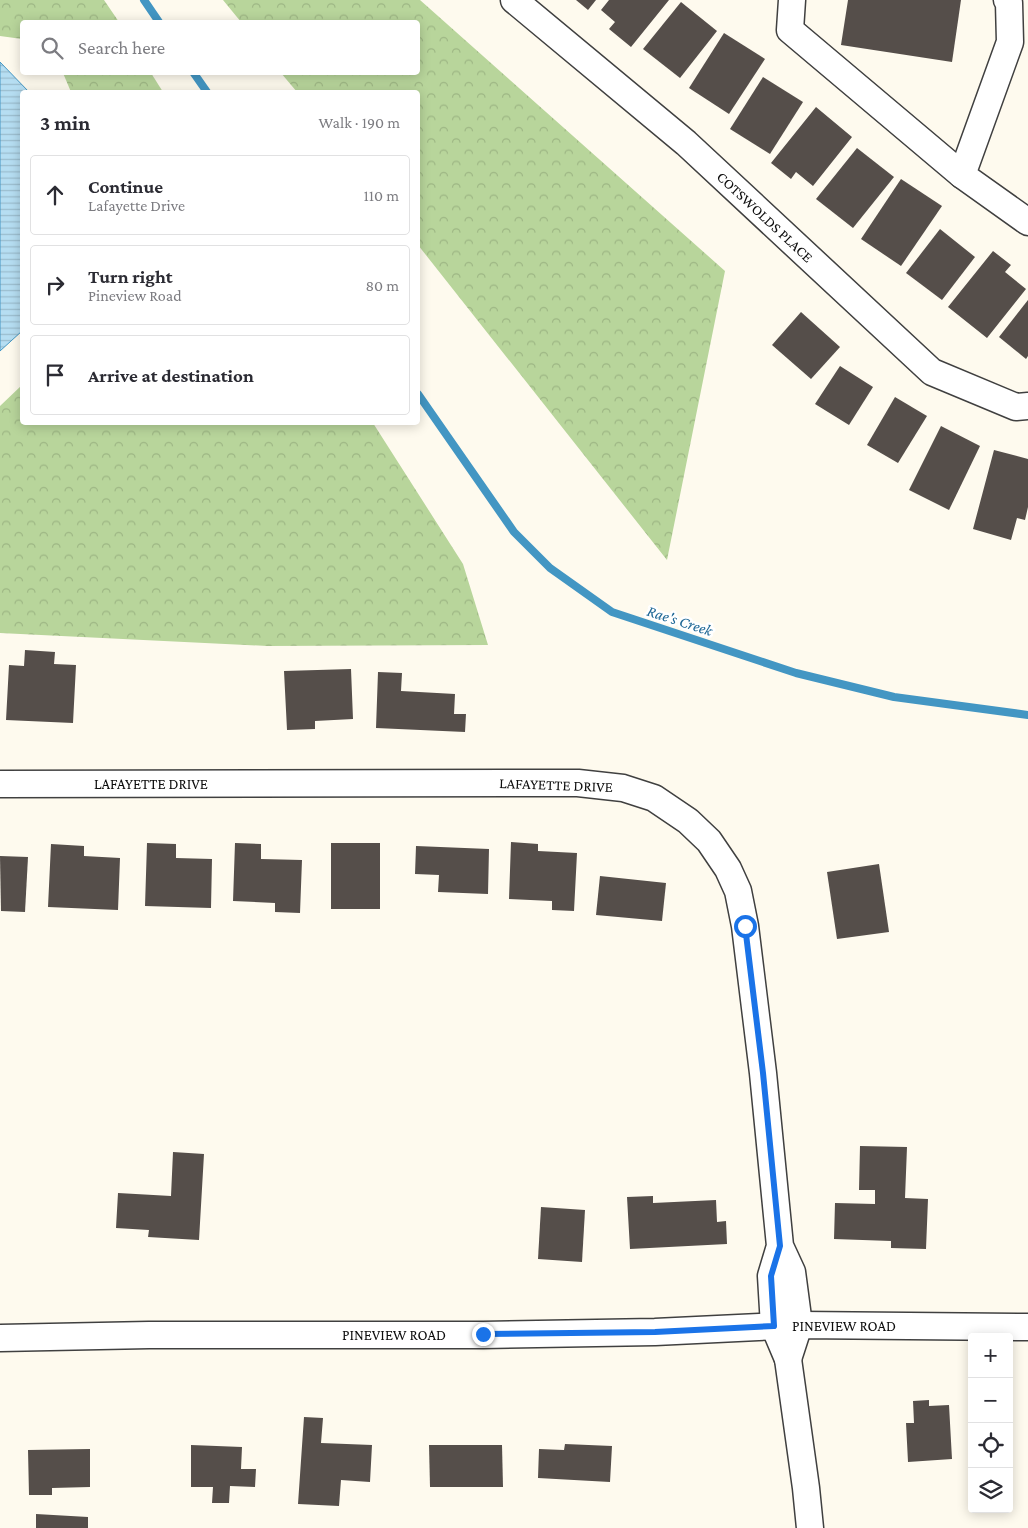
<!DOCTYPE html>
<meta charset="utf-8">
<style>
body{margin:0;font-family:"Crimson Pro",serif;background:#f2f2f3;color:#2b2b33}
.controls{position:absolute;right:15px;bottom:15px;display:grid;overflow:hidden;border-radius:5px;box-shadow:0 2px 12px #0003}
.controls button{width:45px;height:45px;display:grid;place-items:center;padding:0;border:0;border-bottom:1px solid #e1e1e2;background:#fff;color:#2b2b33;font:25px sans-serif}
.stop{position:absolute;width:15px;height:15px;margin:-11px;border:4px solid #1a73e8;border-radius:50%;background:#fff}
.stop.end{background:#1a73e8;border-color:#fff;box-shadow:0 1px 5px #0008}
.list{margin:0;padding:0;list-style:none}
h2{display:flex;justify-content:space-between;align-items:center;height:65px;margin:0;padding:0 20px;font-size:21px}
h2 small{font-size:16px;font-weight:400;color:#7c7c81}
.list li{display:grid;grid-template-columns:32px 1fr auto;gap:15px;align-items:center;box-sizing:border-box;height:80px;margin:0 10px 10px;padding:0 10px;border:1px solid #e1e1e2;border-radius:5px}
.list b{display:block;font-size:19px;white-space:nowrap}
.list p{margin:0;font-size:16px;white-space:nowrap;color:#7c7c81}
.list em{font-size:16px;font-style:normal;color:#7c7c81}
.icon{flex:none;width:28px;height:28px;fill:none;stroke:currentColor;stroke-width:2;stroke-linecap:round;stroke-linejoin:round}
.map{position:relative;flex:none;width:1028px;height:1528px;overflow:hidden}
.search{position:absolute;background:#fff;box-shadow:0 2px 12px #0003;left:20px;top:20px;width:400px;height:55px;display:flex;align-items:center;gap:12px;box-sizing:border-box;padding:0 18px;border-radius:5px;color:#7c7c81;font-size:19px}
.panel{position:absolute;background:#fff;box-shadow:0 2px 12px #0003;left:20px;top:90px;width:400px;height:335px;border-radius:5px}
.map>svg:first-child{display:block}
</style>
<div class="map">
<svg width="1028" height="1528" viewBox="0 0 1028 1528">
<defs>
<pattern id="forest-crowns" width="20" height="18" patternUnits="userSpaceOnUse" patternTransform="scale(1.25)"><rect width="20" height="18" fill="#b8d59b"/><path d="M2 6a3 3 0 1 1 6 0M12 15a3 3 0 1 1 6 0" fill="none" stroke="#9db684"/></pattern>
<pattern id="water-rules" width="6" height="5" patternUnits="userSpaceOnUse" patternTransform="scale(1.25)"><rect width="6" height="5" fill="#b6def2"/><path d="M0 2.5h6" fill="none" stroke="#9bbdce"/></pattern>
</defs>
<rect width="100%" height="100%" fill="#fefaee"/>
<!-- forest -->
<g fill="url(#forest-crowns)">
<polygon points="0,0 104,0 119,22 22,22 22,39 0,36"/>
<polygon points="223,0 420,0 725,271 667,560 418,245 418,92 297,92 281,73 418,72 418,22 241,22"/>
<polygon points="63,73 151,73 163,92 71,92"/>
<polygon points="22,385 22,422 373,423 463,564 488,645 267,646 0,633 0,406"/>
</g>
<!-- water -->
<polygon fill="url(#water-rules)" stroke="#4396c3" points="0,62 29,92 22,92 22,331 0,351"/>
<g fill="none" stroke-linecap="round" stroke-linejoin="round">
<!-- stream -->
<g stroke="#4396c3" stroke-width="8">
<polyline points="144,0 159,22"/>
<polyline points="193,72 207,92"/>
<polyline points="418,394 514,532 550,568 612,612 796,673 894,697 1028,715"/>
</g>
</g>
<!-- building -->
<g fill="#554e4a">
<polygon points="576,0 596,0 588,10"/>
<polygon points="609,0 669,0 631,47 609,29 615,22 601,10"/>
<polygon points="848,0 961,0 952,62 841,45"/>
<polygon points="681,2 717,31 680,78 643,49"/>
<polygon points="724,33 765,59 729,114 689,88"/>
<polygon points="763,77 803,102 770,154 730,129"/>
<polygon points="816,107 852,137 813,186 796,172 791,179 771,163"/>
<polygon points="857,148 894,177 853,228 816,199"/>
<polygon points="901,179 942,206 901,266 861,239"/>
<polygon points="940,229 975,257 942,300 906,273"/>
<polygon points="993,251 1011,265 1005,272 1026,289 987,338 948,307"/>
<polygon points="1028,300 1028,356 1026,359 999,337"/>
<polygon points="801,312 840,347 811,379 772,345"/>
<polygon points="840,366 873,387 849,425 815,404"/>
<polygon points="895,397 927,416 898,463 867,445"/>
<polygon points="941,426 980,446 949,510 909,490"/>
<polygon points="994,450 1028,459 1028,507 1025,520 1017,518 1011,540 973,529"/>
<polygon points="25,650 55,652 54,664 76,665 73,723 6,720 9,665 24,666"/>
<polygon points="351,669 353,719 315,721 315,729 287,730 284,671"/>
<polygon points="378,672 402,673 401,691 455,694 454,714 466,714 465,732 376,728"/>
<polygon points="511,842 538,844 538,851 577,853 574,911 552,910 552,901 509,899"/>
<polygon points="147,843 176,844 176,858 212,859 211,908 145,906"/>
<polygon points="235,843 261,844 261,859 302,860 300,913 275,912 275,903 233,901"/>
<rect x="331" y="843" width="49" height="66"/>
<polygon points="51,844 84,846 84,856 120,858 118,910 48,907"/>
<polygon points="416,846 489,849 488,894 438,892 439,875 415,874"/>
<polygon points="0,856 28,857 25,912 1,911"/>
<polygon points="879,864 889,932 837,939 827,872"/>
<polygon points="600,876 666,883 662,921 596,915"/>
<polygon points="860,1146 907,1147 905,1198 928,1199 926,1249 891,1248 891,1241 834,1239 835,1203 875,1204 875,1190 859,1190"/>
<polygon points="173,1152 204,1154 199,1240 148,1237 149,1230 116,1228 118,1193 171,1196"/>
<polygon points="653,1196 653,1203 716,1200 717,1222 726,1221 727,1244 630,1249 627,1197"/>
<polygon points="541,1207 585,1210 582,1262 538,1259"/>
<polygon points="929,1400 929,1406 949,1405 952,1459 908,1462 906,1423 914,1423 913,1401"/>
<polygon points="304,1417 323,1418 321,1443 372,1445 370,1482 341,1480 339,1506 298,1504"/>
<polygon points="565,1444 612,1446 610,1482 538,1478 539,1449 564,1450"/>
<polygon points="191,1445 242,1447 241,1469 256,1469 255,1487 230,1486 229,1503 212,1503 213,1487 191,1487"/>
<polygon points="429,1445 502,1445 503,1487 430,1487"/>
<polygon points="90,1449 90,1487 52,1488 52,1495 29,1495 28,1450"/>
<polygon points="36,1514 88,1517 88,1528 36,1528"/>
</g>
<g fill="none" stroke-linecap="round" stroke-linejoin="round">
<defs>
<g id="minor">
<polyline points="514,0 686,143 932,372 1016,407 1028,406"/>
<polyline points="792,0 790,30 962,175"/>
<polyline points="1007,0 1009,3 1010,42 962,175 1028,222"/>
<polyline points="0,784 578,783 623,788 654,798 688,821 709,841 728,869 738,891 745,926 763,1073 780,1246 792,1272 799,1325 788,1359 774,1326 771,1276 780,1246"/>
<polyline points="0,1338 149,1335 483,1335 655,1332 799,1325 1028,1327"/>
<polyline points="788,1359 806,1488 810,1528"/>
</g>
</defs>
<!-- minor casing -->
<use href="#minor" stroke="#404040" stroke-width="29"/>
<!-- minor -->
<use href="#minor" stroke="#fff" stroke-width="26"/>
</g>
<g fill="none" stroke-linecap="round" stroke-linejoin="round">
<!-- route -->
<polyline stroke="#1a73e8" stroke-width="6" points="483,1334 655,1332 774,1326 771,1276 780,1246 763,1073 745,926"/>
</g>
<g text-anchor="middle" stroke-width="5" stroke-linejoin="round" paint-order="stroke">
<!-- street labels -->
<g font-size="15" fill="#0d0d0d" stroke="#fff">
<text transform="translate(765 217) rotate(43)" y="5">COTSWOLDS PLACE</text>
<text x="151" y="789">LAFAYETTE DRIVE</text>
<text transform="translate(556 785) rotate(2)" y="5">LAFAYETTE DRIVE</text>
<text x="844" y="1331">PINEVIEW ROAD</text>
<text x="394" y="1340">PINEVIEW ROAD</text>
</g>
<!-- water labels -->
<g font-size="16" font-style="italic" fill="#1f6896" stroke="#fff">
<text transform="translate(680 620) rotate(18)" y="6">Rae's Creek</text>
</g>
</g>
</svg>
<div class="controls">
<button>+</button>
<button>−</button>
<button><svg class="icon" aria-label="locate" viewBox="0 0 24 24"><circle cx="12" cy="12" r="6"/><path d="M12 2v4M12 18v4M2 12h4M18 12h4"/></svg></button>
<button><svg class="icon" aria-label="layers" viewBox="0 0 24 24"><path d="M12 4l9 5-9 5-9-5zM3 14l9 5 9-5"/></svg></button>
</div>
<div class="stop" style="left:745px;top:926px"></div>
<div class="stop end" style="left:483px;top:1334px"></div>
<div class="search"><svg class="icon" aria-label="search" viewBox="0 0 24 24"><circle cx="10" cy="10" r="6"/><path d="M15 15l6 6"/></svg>Search here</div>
<section class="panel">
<h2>3 min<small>Walk · 190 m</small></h2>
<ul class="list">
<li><svg class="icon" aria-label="ahead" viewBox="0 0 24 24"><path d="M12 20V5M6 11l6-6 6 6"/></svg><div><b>Continue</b><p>Lafayette Drive</p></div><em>110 m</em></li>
<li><svg class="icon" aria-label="right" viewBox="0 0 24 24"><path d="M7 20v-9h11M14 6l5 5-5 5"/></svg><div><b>Turn right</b><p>Pineview Road</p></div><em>80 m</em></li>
<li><svg class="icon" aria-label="arrive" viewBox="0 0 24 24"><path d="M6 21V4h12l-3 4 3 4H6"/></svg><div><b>Arrive at destination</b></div></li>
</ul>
</section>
</div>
